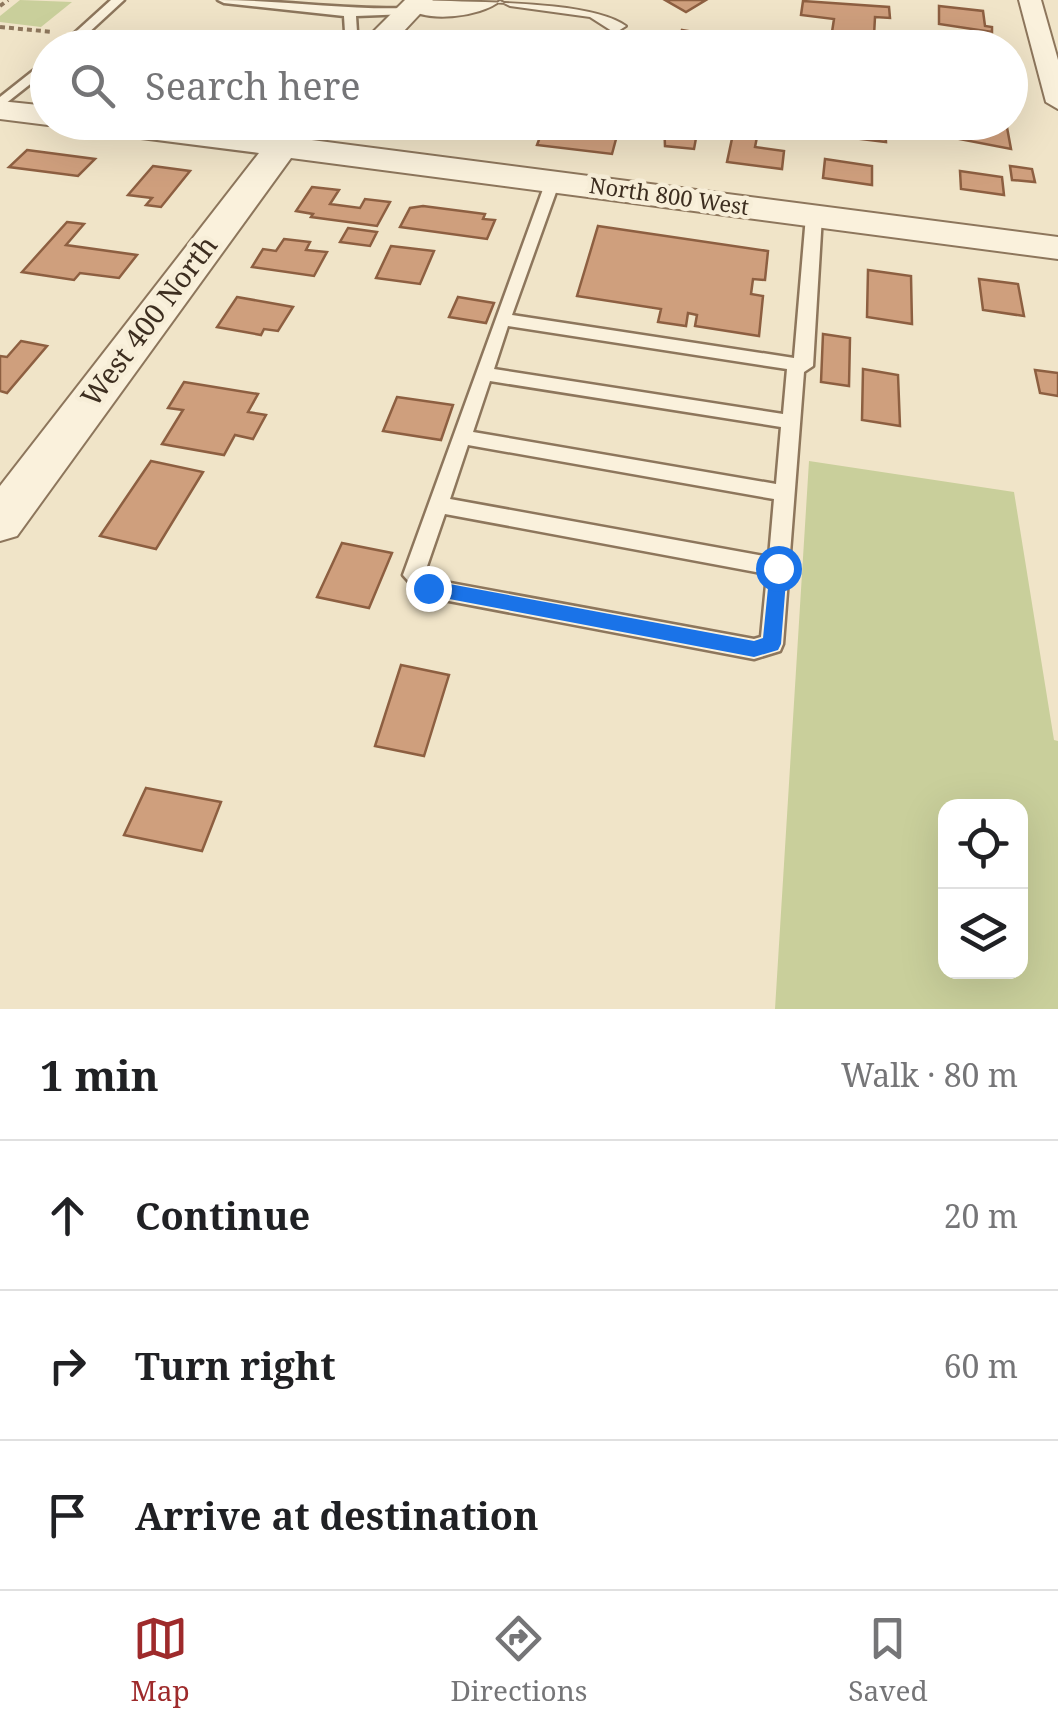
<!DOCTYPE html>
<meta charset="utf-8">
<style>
body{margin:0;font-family:"Noto Serif",serif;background:#f6f6f6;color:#202124}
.controls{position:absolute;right:30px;bottom:30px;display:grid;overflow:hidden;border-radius:20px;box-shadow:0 10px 40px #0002}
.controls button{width:90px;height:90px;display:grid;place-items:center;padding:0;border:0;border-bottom:2px solid #e0e0e0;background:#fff;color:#202124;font:50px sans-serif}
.stop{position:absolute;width:30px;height:30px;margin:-22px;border:8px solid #1a73e8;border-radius:50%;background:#fff}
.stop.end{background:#1a73e8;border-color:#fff;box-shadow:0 2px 10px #0008}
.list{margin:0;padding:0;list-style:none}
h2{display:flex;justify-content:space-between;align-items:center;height:130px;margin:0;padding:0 40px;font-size:42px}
h2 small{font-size:32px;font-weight:400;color:#757577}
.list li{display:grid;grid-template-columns:65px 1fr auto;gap:30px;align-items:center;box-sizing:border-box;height:150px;padding:0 40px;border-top:2px solid #e0e0e0}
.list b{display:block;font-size:38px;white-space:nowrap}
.list em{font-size:32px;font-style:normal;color:#757577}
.icon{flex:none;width:55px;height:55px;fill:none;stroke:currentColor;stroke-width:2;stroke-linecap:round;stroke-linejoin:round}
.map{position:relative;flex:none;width:1058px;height:1009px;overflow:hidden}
.search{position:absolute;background:#fff;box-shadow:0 10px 40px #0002;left:30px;right:30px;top:30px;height:110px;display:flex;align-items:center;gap:25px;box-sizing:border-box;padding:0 35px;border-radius:55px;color:#757577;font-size:38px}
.sheet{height:580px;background:#fff}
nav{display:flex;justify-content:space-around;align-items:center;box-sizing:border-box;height:140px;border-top:2px solid #e0e0e0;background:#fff;font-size:28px;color:#757577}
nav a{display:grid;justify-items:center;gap:5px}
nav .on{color:#9e2a2b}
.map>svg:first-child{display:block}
</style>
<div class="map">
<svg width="1058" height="1009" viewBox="0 0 1058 1009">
<rect width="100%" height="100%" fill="#f0e4c8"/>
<!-- green -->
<g fill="#c9cf9b" fill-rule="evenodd">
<polygon points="20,0 72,2 41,27 0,22 0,16"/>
<path d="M 809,461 L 1014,492 L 1054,740 L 1058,741 L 1058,1009 L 775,1009 ZM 946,806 L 1020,806 L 1020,972 L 946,972 Z"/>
</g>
<!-- building -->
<g fill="#cf9f7d" stroke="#8d5f41" stroke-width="2.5">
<polygon points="665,0 706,0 686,12"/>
<polygon points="803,1 889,7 890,18 875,17 874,36 832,32 834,19 801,15"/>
<polygon points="939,6 983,11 985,26 992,27 992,32 939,24"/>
<polygon points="682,30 717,36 711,48 671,48"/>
<polygon points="523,33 543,35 538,48 499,48 503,40 518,42"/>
<polygon points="430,35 481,42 477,48 420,48"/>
<polygon points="274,37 300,39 293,48 265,48"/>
<polygon points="441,122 504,122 497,138 437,130"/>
<polygon points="664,122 699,122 694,149 665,146"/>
<polygon points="852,122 885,122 886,142 852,138"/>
<polygon points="952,122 1006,122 1011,149 954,138"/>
<polygon points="559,128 603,133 601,137 616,139 612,154 537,145 543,129"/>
<polygon points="733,134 757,137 755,147 784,151 782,169 727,162"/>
<polygon points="27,150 95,159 78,176 9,167"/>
<polygon points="825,159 872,166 872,185 823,178"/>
<polygon points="153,166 190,171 161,207 146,205 152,198 128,195"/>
<polygon points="1010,166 1032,169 1035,182 1012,180"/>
<polygon points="960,171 1002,177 1004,195 961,189"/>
<polygon points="312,187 339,190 330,204 360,208 365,199 390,202 377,226 311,217 313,214 296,211"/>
<polygon points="423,206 485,214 483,219 495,220 487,239 400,227 410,208"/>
<polygon points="67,222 84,224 66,245 137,255 119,278 80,273 74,280 22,272"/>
<polygon points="598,226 768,251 765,280 753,279 751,294 763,296 759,336 695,326 697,315 688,313 686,326 658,322 661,309 577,296"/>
<polygon points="348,228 377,232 370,246 340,242"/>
<polygon points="284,239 310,242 306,250 327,252 314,276 252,267 263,249 276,251"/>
<polygon points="391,246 434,251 420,284 376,278"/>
<polygon points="868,270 911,276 912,324 867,317"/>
<polygon points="979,279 1018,284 1024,316 983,310"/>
<polygon points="237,297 293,307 278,331 264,329 261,335 217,327"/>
<polygon points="458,297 494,303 486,323 449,317"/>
<polygon points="823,334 850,338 849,386 821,382"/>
<polygon points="21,341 47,346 7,393 0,391 0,356 7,357"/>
<polygon points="863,369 898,375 900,426 862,420"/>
<polygon points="1035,370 1058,373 1058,396 1040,393"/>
<polygon points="184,382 258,394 248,412 266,415 253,439 235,435 224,455 162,444 183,410 168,408"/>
<polygon points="397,397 453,405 441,440 383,431"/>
<polygon points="151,461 203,472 156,549 100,536"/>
<polygon points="342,543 392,553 369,608 317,597"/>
<polygon points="401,665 449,675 424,756 375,746"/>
<polygon points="146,788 221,802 202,851 124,835"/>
</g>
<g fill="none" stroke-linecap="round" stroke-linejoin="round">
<defs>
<g id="service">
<polygon points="111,0 124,0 72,48 58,48"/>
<path d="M 218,0 C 283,0 344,10 409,8 L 415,11 L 409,14 L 356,16 L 358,48 L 346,48 L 344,16 L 224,3 Z"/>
<polygon points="48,59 48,70 0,108 0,97"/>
<path d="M 553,177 L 560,181 L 512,315 L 794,358 L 806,216 L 814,211 L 822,216 L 813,366 L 804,372 L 783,644 L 780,651 L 754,659 L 428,597 L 420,594 L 403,575 L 546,181 ZM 508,326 L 787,369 L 783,414 L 494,369 ZM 490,381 L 781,427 L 776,484 L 473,432 ZM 468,445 L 774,499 L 769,557 L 450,499 ZM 445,514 L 767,574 L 761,637 L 754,639 L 434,580 L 425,572 Z"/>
</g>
<g id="minor">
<path d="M 422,0 C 475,3 590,0 626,26 L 615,33 L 590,17 L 510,6 L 500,1 C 480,17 425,24 404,6 Z"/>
<polygon points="1019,0 1041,0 1058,60 1058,109 1046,102"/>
</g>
<g id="tertiary">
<polygon points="405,0 433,0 388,48 357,48"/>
<polygon points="0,101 48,106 48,122 59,122 48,125 0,119"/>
<polygon points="78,122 172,122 273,136 283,122 307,122 311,129 304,139 1058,237 1058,259 291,158 17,536 0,541 0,486 259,153 94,132"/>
</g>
</defs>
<!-- service casing -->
<use href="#service" stroke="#8d765c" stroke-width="5"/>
<!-- minor casing -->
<use href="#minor" stroke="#8d765c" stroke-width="4"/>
<!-- tertiary casing -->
<use href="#tertiary" stroke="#8d765c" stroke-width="4"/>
<!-- path -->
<g stroke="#8d765c" stroke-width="4" stroke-dasharray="5 4" stroke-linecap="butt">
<polyline points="0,6 8,0"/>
<polyline points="0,27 53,32"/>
</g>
<!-- service -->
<use href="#service" fill="#faf1dc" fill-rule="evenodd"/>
<!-- minor -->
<use href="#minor" fill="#faf1dc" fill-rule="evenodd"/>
<!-- tertiary -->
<use href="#tertiary" fill="#faf1dc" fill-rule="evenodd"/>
</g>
<!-- route -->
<polygon fill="#1a73e8" points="778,560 787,568 781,644 778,650 754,657 428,595 419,588 428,580 754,641 763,638 770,568"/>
<g text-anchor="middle" stroke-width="9" stroke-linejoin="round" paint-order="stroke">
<!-- far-street labels -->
<g font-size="22" fill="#3d2e20" stroke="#f7eed8">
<text transform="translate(669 196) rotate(8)" y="8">North 800 West</text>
</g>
<!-- street labels -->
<g font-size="28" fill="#3d2e20" stroke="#f7eed8">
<text transform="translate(149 321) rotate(-53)" y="10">West 400 North</text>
</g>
</g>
</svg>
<div class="controls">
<button><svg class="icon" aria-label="locate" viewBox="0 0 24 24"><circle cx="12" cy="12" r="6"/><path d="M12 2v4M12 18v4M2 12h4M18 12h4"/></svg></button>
<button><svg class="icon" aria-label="layers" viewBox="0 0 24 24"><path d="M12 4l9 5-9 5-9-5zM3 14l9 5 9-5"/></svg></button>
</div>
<div class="stop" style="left:778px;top:568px"></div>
<div class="stop end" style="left:428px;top:588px"></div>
<div class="search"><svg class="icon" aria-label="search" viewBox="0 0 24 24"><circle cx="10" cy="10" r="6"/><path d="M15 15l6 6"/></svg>Search here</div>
</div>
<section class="sheet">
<h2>1 min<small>Walk · 80 m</small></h2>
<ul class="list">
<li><svg class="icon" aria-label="ahead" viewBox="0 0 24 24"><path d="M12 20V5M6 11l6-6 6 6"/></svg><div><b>Continue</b></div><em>20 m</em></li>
<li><svg class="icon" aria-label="right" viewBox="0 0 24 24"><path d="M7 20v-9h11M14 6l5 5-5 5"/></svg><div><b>Turn right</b></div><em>60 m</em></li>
<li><svg class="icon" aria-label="arrive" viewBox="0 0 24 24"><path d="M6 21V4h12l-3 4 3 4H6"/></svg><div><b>Arrive at destination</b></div></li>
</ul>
</section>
<nav>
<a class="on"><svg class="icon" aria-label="map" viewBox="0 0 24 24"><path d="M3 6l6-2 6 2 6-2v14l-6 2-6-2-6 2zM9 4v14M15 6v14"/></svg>Map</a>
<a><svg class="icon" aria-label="directions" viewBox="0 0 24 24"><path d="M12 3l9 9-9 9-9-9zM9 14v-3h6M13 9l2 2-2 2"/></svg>Directions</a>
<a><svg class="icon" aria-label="saved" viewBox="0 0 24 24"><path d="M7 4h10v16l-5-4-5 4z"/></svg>Saved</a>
</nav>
